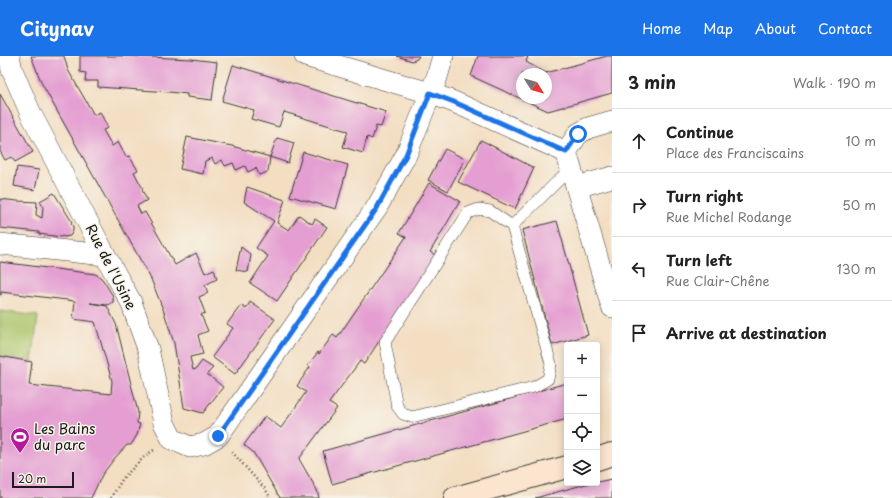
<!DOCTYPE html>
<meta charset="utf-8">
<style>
body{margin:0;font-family:"Playpen Sans",sans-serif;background:#f2f2f2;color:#222}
.controls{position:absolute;right:12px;bottom:12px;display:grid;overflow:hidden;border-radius:4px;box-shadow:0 2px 10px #0003}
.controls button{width:36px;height:36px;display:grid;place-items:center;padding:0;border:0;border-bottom:1px solid #e0e0e0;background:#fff;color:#222;font:20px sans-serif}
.compass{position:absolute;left:516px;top:12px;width:36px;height:36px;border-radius:50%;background:#fff;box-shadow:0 2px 10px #0003;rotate:127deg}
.scale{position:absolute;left:12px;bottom:10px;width:62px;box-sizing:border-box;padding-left:4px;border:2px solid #1c1c1c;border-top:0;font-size:11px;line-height:14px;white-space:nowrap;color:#1c1c1c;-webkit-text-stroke:3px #f7f3e8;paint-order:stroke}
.stop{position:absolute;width:12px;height:12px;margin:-9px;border:3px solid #1a73e8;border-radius:50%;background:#fff}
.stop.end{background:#1a73e8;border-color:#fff;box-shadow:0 1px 4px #0008}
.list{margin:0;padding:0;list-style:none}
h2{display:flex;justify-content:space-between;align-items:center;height:52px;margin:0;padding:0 16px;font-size:17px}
h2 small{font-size:13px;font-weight:400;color:#767676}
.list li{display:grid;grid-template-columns:26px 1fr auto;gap:12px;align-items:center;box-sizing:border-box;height:64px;padding:0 16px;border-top:1px solid #e0e0e0}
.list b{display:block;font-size:15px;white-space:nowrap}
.list p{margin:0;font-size:13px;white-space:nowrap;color:#767676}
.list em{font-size:13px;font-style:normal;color:#767676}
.icon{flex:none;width:22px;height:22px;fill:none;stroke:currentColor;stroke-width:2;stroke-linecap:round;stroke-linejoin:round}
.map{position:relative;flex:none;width:612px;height:442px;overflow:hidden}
header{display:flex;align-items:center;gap:24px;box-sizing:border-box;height:56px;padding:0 20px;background:#1a73e8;color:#fff}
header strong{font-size:19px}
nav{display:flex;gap:22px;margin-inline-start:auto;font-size:14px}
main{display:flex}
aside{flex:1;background:#fff}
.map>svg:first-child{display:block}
</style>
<header>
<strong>Citynav</strong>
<nav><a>Home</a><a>Map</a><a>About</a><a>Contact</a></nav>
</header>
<main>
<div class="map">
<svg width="612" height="442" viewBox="0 0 612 442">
<rect width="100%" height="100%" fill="#f7f3e8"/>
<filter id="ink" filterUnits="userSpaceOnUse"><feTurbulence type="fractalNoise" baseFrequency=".025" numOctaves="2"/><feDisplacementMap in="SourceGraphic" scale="8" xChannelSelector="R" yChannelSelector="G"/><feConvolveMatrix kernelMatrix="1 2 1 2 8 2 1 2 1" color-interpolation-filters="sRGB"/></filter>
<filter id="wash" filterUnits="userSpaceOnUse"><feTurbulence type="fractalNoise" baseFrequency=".012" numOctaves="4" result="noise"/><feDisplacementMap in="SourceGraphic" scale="16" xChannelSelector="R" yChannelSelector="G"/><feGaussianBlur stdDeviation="0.9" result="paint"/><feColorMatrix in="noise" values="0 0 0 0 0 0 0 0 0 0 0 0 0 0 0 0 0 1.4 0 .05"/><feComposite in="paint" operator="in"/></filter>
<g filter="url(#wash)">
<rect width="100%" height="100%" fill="#f3dec2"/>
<!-- green -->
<polygon fill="#acc469" stroke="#647042" points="0,255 38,260 32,306 0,300"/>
<g id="blocks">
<!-- building -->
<g fill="#e49ed2" fill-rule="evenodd">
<polygon points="31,0 64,0 68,14 94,59 100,56 108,72 103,74 112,90 118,86 126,101 129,100 138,114 134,116 143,133 142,134 147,144 137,150 141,158 145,156 175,209 196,197 205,217 214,213 217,223 205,229 208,237 199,241 205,257 201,259 208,275 198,279 203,298 190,301 193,314 196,313 202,305 213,312 207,318 223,331 203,357 184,352 174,287 164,256 151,223 42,28"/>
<polygon points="80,0 129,0 191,3 217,6 212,44 187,41 187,38 169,36 98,31 98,25 85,25 86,17 80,16"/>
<polygon points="397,0 419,0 417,3 412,5"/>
<path d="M 478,0 L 528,0 L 526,6 L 546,17 L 607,0 L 612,0 L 612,37 L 548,55 L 471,20 ZM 522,18 L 546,18 L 546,42 L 522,42 Z"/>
<polygon points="233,9 386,56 381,71 376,70 372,83 367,81 363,97 343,91 348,75 340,73 284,56 279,71 251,63 254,54 222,45"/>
<polygon points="0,38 33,96 15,106 11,101 5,104 0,95"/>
<polygon points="187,81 232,90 270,101 268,116 259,119 256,112 248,116 245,110 236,114 233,107 225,110 222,104 215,108 212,102 205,105 203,118 180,113"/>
<polygon points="277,82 294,87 288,107 270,101"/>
<polygon points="481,84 534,112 515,153 458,126"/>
<polygon points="445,93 465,103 448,135 428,124"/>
<polygon points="303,96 348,109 336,153 290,140"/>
<polygon points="17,111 39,114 35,134 14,130"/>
<polygon points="429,127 460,145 430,196 436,199 364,308 360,305 329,347 337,352 299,403 317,434 319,442 280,442 253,396 244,389 265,360 281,372 306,336 297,330 310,311 308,309 318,296 319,298 333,279 337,282 406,181 399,177"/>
<polygon points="247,131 285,144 277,167 289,174 299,159 312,168 315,163 327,171 277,245 250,227 268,200 256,192 274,165 244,146"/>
<polygon points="54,137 72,166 71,168 73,170 73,175 70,180 64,181 62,180 61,181 39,178 39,176 0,172 0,143 17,145 37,146 36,159 42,162 43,151 40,145"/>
<polygon points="557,165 588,279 552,289 522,174"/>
<polygon points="241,191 251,199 248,216 236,214"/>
<polygon points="0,206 95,218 99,220 103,224 113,240 113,246 110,248 107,249 90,247 107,250 116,268 138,356 137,367 140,368 137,379 131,389 127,389 114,403 102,419 91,442 0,442 0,300 32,306 29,329 111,338 112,325 95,266 73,263 75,245 1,236 1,239 0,239"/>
<polygon points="250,246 275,263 235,318 212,301 233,272 227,268 241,249 246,253"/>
<polygon points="567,327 567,363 332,428 323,395"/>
<polygon points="612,423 612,442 535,442 586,428 597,427 597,426"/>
</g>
</g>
</g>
<g filter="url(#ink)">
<use href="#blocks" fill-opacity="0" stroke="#3c3935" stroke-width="1"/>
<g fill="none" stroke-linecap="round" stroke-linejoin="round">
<defs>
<g id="lane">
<polygon points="479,153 490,155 512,170 551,308 548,323 534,331 412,361 403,358 397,350 385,286 468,157"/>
<polyline points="512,170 571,112"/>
</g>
<g id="street">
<polyline points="9,0 12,14 31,58 105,199 131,246 148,293 164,367 172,383 190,391 204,388 218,380 377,151 406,99 437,21 443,0"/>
<polyline points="305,0 430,37 454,46 566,96 612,251"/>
<polyline points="566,96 578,78 588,72 612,65"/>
<polyline points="577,131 612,121"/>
<polyline points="0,188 105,199"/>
</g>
<g id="secondary">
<polyline points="597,403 612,398"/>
<polyline points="455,442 567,411"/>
</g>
</defs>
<!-- lane casing -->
<use href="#lane" stroke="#3c3935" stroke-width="12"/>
<!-- street casing -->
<use href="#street" stroke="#3c3935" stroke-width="22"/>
<!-- secondary casing -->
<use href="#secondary" stroke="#3c3935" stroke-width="24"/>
<!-- path -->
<g stroke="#3c3935" stroke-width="2.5" stroke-dasharray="1 3" stroke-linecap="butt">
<polyline points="232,396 265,433 271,442"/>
<polyline points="111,442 123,422 145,400 154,394"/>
</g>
<!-- lane -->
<use href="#lane" stroke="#fff" stroke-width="11"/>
<!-- street -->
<use href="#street" stroke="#fff" stroke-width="21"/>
<!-- secondary -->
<use href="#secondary" stroke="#fce5cf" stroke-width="22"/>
</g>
</g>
<g fill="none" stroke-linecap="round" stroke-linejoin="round" filter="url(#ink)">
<!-- route -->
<polyline stroke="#1a73e8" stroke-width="5" points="218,380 377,152 406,99 430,37 454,46 566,96 578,78"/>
</g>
<!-- icons -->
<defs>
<symbol id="stadium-pin" viewBox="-11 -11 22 30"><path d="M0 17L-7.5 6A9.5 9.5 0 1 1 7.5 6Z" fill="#b5179e" stroke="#f7f3e8"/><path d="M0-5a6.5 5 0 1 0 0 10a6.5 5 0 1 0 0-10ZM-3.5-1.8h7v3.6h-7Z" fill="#fff"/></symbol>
</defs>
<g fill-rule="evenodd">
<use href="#stadium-pin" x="9" y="370" width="22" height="30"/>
</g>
<g text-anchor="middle" stroke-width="3" stroke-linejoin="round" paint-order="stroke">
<!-- street labels -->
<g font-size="14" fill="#1c1c1c" stroke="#f7f3e8">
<text transform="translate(111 211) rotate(63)" y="5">Rue de l'Usine</text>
</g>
<!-- poi labels -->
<g font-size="14" fill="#1c1c1c" stroke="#f7f3e8" text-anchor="start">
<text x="34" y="378">Les Bains<tspan x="34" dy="16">du parc</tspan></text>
</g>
</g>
</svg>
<div class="controls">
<button>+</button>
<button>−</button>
<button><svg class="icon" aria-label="locate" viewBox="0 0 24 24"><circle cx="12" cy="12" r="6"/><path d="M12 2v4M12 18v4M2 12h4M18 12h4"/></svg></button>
<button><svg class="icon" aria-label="layers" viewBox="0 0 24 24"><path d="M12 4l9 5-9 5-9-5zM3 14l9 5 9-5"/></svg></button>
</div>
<svg class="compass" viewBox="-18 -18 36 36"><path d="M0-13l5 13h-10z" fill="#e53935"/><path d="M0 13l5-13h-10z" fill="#767676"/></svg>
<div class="scale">20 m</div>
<div class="stop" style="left:578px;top:78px"></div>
<div class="stop end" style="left:218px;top:380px"></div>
</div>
<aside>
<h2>3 min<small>Walk · 190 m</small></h2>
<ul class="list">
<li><svg class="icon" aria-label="ahead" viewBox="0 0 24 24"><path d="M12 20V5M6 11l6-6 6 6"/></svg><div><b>Continue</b><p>Place des Franciscains</p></div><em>10 m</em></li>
<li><svg class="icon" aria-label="right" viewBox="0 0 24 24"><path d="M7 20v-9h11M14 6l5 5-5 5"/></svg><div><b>Turn right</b><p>Rue Michel Rodange</p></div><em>50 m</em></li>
<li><svg class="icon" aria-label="left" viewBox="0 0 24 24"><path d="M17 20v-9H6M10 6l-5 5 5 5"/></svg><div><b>Turn left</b><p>Rue Clair-Chêne</p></div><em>130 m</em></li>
<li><svg class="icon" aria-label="arrive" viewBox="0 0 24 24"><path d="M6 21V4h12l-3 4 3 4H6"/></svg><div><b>Arrive at destination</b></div></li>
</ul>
</aside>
</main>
